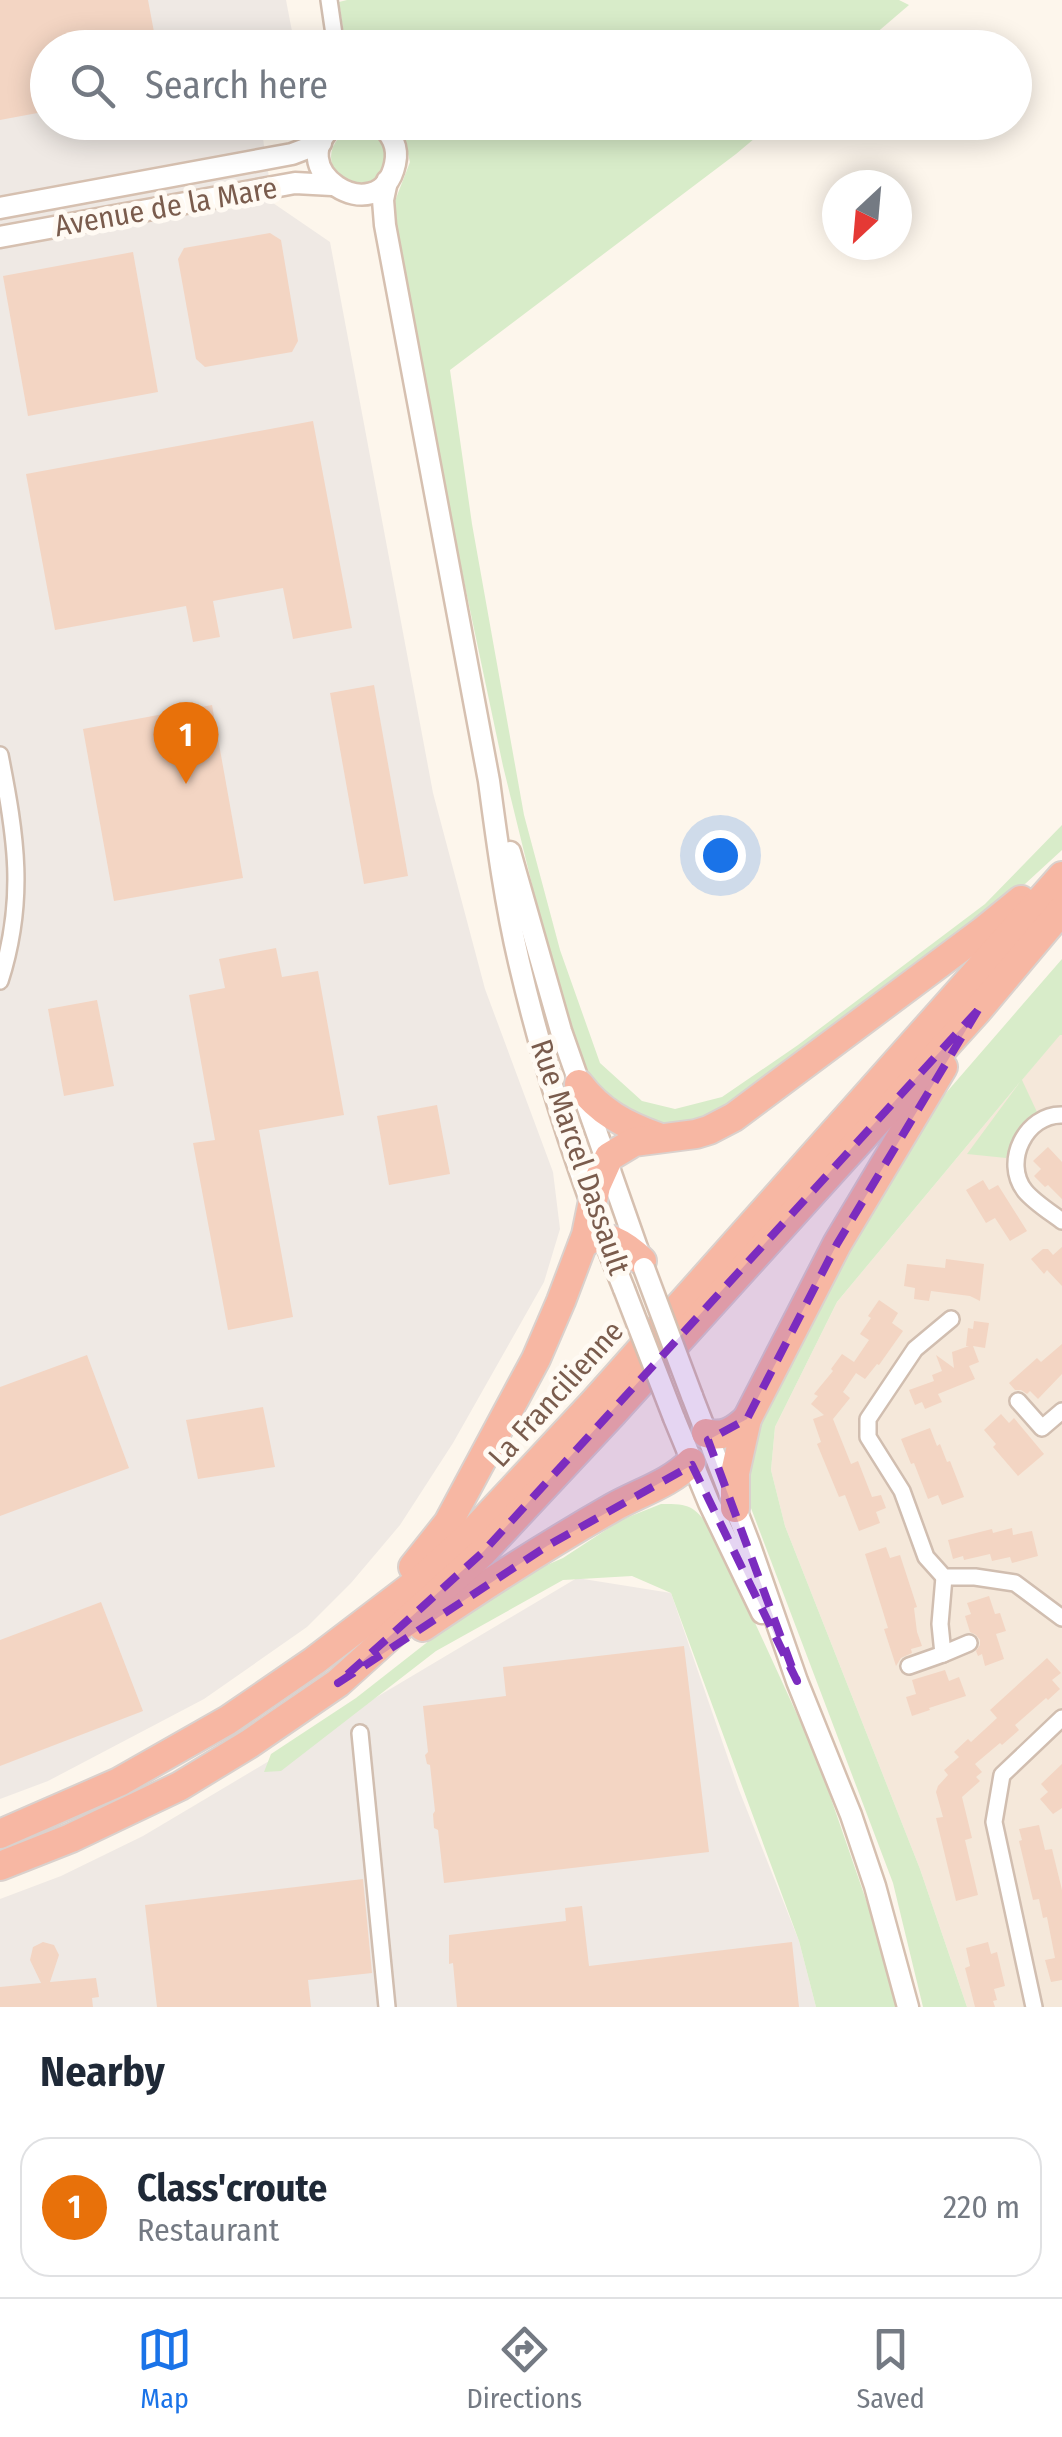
<!DOCTYPE html>
<style>
body{margin:0;font-family:"Fira Sans Condensed",sans-serif;background:#f6f6f7;color:#1f2937}
.compass{position:absolute;left:822px;top:170px;width:90px;height:90px;border-radius:50%;background:#fff;box-shadow:0 5px 25px #0003;rotate:206deg}
.you{position:absolute;left:720px;top:855px;width:35px;height:35px;margin:-25px;border:8px solid #fff;border-radius:50%;background:#1a73e8;box-shadow:0 0 0 15px #1a73e833}
.badge{display:grid;place-items:center;width:65px;height:65px;border-radius:50%;background:#1a73e8;color:#fff;font-size:32px;font-weight:700}
.pin{position:absolute;translate:-50% -82px;filter:drop-shadow(0 2px 5px #0008)}
.pin::after{content:'';position:absolute;top:52px;width:35px;height:30px;background:inherit;clip-path:polygon(0 0,100% 0,50% 100%)}
.list{margin:0;padding:0;list-style:none}
h2{display:flex;justify-content:space-between;align-items:center;height:130px;margin:0;padding:0 40px;font-size:42px}
h2 small{font-size:32px;font-weight:400;color:#747a83}
.list li{display:grid;grid-template-columns:65px 1fr auto;gap:30px;align-items:center;box-sizing:border-box;height:140px;margin:0 20px 20px;padding:0 20px;border:2px solid #e0e1e3;border-radius:30px}
.list b{display:block;font-size:38px;white-space:nowrap}
.list p{margin:0;font-size:32px;white-space:nowrap;color:#747a83}
.list em{font-size:32px;font-style:normal;color:#747a83}
.icon{flex:none;width:55px;height:55px;fill:none;stroke:currentColor;stroke-width:2;stroke-linecap:round;stroke-linejoin:round}
.map{position:relative;flex:none;width:1062px;height:2007px;overflow:hidden}
.search{position:absolute;background:#fff;box-shadow:0 5px 25px #0003;left:30px;right:30px;top:30px;height:110px;display:flex;align-items:center;gap:25px;box-sizing:border-box;padding:0 35px;border-radius:55px;color:#747a83;font-size:38px}
.sheet{height:290px;background:#fff}
nav{display:flex;justify-content:space-around;align-items:center;box-sizing:border-box;height:140px;border-top:2px solid #e0e1e3;background:#fff;font-size:28px;color:#747a83}
nav a{display:grid;justify-items:center;gap:5px}
nav .on{color:#1a73e8}
.map>svg:first-child{display:block}
</style>
<div class="map">
<svg width="1062" height="2007" viewBox="0 0 1062 2007">
<rect width="100%" height="100%" fill="#fdf6ec"/>
<!-- residential -->
<polygon fill="#f5e8da" points="1060,1034 1062,1035 1062,2007 967,2007 920,1869 785,1526 771,1470 775,1427 837,1302"/>
<!-- industrial -->
<g fill="#efe9e4">
<polygon points="0,0 286,0 295,47 48,48 48,122 274,123 263,139 273,203 330,242 433,793 485,989 553,1172 560,1229 544,1282 453,1443 400,1525 351,1583 307,1627 204,1699 48,1781 0,1799"/>
<polygon points="577,1578 671,1593 739,1790 799,1941 816,2007 0,2007 0,1899 61,1876 143,1836"/>
</g>
<!-- green -->
<g fill="#d8ecc9">
<polygon points="347,0 899,0 909,5 860,47 346,48 339,2"/>
<polygon points="394,123 773,123 736,154 450,370 472,524 524,815 560,950 600,1063 642,1101 675,1109 722,1097 798,1045 985,904 1062,825 1062,850 1000,907 701,1125 646,1126 591,1084 580,1059 539,913 503,766 447,501 394,227 393,206 410,162 404,138"/>
<circle cx="358" cy="157" r="27"/>
<path d="M 1062,959 L 1062,1035 L 1060,1035 L 1022,1080 L 1037,1112 C 1019,1123 1011,1137 1006,1158 L 967,1154 L 1020,1082 L 837,1302 L 775,1427 L 771,1470 L 785,1526 L 920,1869 L 967,2007 L 923,2007 L 893,1883 L 746,1495 L 748,1441 L 817,1306 L 939,1101 Z"/>
<path d="M 661,1504 C 693,1504 692,1506 712,1529 L 817,1758 L 894,1981 L 898,2007 L 816,2007 L 799,1941 L 671,1593 L 632,1576 L 563,1580 L 436,1651 L 281,1771 L 264,1772 L 271,1754 L 356,1698 L 499,1586 L 563,1558 L 621,1520 Z"/>
</g>
<!-- building -->
<g fill="#f3d5c3">
<polygon points="0,0 148,0 157,48 48,48 48,111 0,120"/>
<polygon points="270,233 281,240 298,341 292,352 205,367 196,359 178,259 184,248"/>
<polygon points="133,252 158,392 28,416 3,276"/>
<polygon points="313,421 352,628 293,639 283,588 213,601 220,637 193,642 186,606 55,630 26,474"/>
<polygon points="374,685 408,876 364,884 330,693"/>
<polygon points="212,705 243,878 114,901 83,729"/>
<polygon points="276,948 282,977 318,971 344,1115 259,1130 293,1317 228,1330 193,1143 215,1140 189,995 225,988 219,959"/>
<polygon points="97,1000 114,1086 64,1096 48,1009"/>
<polygon points="437,1105 450,1174 389,1185 377,1116"/>
<polygon points="1048,1147 1062,1162 1062,1199 1048,1185 1045,1187 1034,1176 1041,1169 1033,1161"/>
<polygon points="983,1180 989,1190 998,1185 1027,1231 1010,1241 995,1218 986,1223 966,1190"/>
<polygon points="1062,1247 1062,1286 1047,1270 1044,1274 1031,1259 1043,1249 1048,1249 1053,1255"/>
<polygon points="946,1259 984,1264 980,1301 970,1296 931,1291 929,1301 914,1299 915,1288 904,1286 907,1264 945,1268"/>
<polygon points="879,1300 898,1313 892,1323 903,1331 879,1365 877,1364 865,1379 856,1373 843,1392 850,1398 833,1419 851,1464 858,1461 872,1497 881,1495 886,1508 876,1512 880,1523 859,1531 845,1495 839,1497 817,1444 821,1442 813,1419 824,1415 811,1404 818,1396 814,1394 833,1371 831,1369 842,1354 854,1362 869,1340 860,1334 871,1318 868,1316"/>
<polygon points="974,1321 989,1323 985,1348 973,1346 979,1362 969,1366 975,1379 938,1394 942,1402 925,1409 922,1402 915,1405 909,1390 934,1381 932,1375 942,1371 936,1355 954,1368 952,1352 969,1346 966,1346 968,1328 973,1329"/>
<polygon points="1062,1344 1062,1374 1038,1399 1030,1391 1027,1394 1021,1390 1015,1390 1009,1383 1037,1358 1041,1362"/>
<polygon points="87,1355 129,1468 0,1516 0,1387"/>
<polygon points="263,1407 275,1467 198,1479 186,1420"/>
<polygon points="1001,1414 1009,1423 1014,1418 1044,1454 1018,1476 993,1447 996,1444 984,1430"/>
<polygon points="930,1428 937,1446 940,1444 947,1462 950,1461 964,1497 942,1505 938,1495 928,1499 914,1463 911,1464 901,1439"/>
<polygon points="1012,1528 1013,1535 1032,1531 1038,1556 1012,1563 1010,1557 992,1561 990,1554 964,1560 963,1556 953,1559 948,1540 992,1529 993,1533"/>
<polygon points="886,1547 890,1558 900,1555 917,1607 914,1608 917,1632 922,1646 911,1649 912,1653 901,1658 896,1666 884,1629 888,1628 865,1554"/>
<polygon points="989,1596 995,1614 1000,1613 1006,1631 996,1634 1004,1659 985,1666 982,1654 978,1656 976,1651 980,1645 980,1640 976,1635 970,1632 965,1616 971,1614 967,1603"/>
<polygon points="101,1602 143,1711 0,1766 0,1640"/>
<polygon points="684,1646 709,1852 444,1883 438,1830 434,1828 433,1814 435,1811 430,1765 427,1764 425,1755 428,1752 423,1706 506,1696 503,1667"/>
<polygon points="1047,1658 1061,1673 1052,1680 1060,1689 1048,1700 1046,1698 1015,1725 1019,1730 1002,1745 1000,1743 975,1764 982,1772 976,1777 980,1781 962,1797 972,1838 965,1840 978,1895 956,1901 936,1818 943,1817 936,1792 938,1786 948,1775 944,1770 959,1757 954,1752 968,1739 971,1742 997,1718 990,1710"/>
<polygon points="945,1670 949,1681 959,1677 966,1696 929,1708 930,1710 912,1716 906,1697 916,1694 912,1680"/>
<polygon points="1062,1764 1062,1808 1053,1814 1040,1799 1048,1792 1041,1784"/>
<polygon points="1039,1825 1045,1850 1052,1849 1062,1890 1062,1980 1051,1982 1045,1960 1055,1958 1047,1917 1043,1918 1039,1899 1033,1900 1019,1841 1022,1840 1019,1829"/>
<polygon points="363,1879 372,1973 308,1980 311,2007 157,2007 145,1905"/>
<polygon points="582,1906 589,1966 792,1942 799,2007 457,2007 453,1963 449,1964 449,1935 566,1921 565,1908"/>
<polygon points="43,1942 54,1945 59,1955 50,1982 96,1978 99,1997 92,1998 93,2007 0,2007 0,1987 41,1983 30,1960 33,1947"/>
<polygon points="988,1942 991,1954 997,1952 1005,1986 994,1989 997,2000 993,2001 995,2007 975,2007 965,1968 970,1966 966,1948"/>
</g>
<g fill="none" stroke-linecap="round" stroke-linejoin="round">
<defs>
<g id="street">
<polyline points="329,0 336,48"/>
<path d="M 0,755 C 16,836 26,900 0,981"/>
<path d="M 1062,1115 C 1026,1114 1002,1162 1025,1191 C 1034,1202 1050,1212 1062,1221"/>
<polyline points="951,1319 915,1349 868,1419 868,1437 902,1491 926,1557 944,1577 975,1577 1015,1583 1062,1618"/>
<polyline points="1018,1401 1042,1428 1062,1411"/>
<polyline points="943,1654 969,1643"/>
<polyline points="909,1666 943,1654 940,1624 944,1577"/>
<polyline points="360,1733 387,2007"/>
<polyline points="1034,2007 994,1822 1002,1775 1062,1718"/>
</g>
<g id="secondary">
<path d="M 338,122 C 274,168 380,234 395,164 C 399,147 391,132 377,122"/>
<path d="M 387,181 L 383,200 L 385,225 L 489,781 C 497,841 505,902 519,962 C 545,1073 581,1183 624,1289"/>
<polyline points="0,208 292,154 321,143"/>
<polyline points="0,237 295,183 332,185"/>
<polyline points="510,852 561,1031 642,1262"/>
<polyline points="692,1396 749,1543 797,1681 851,1815 875,1886 908,2007"/>
<polyline points="674,1418 709,1503 762,1613"/>
</g>
<g id="highway">
<path d="M 579,1084 C 600,1112 625,1125 658,1137"/>
<path d="M 583,1244 C 602,1228 627,1246 642,1261"/>
<path d="M 706,1433 C 723,1438 734,1431 747,1419"/>
<polyline points="735,1508 735,1473 747,1419 837,1244 943,1067"/>
<polyline points="413,1567 448,1523 536,1359 561,1301 586,1235 596,1186 609,1157 634,1142 696,1134 709,1130 734,1117 983,931 1021,900"/>
<path d="M 423,1627 C 485,1585 547,1545 612,1508 C 638,1493 670,1484 691,1462"/>
<polyline points="0,1834 119,1782 228,1720 314,1661 424,1577 470,1535 595,1401 1062,876"/>
<polyline points="0,1866 71,1838 180,1786 249,1744 338,1683 483,1552 612,1414 978,1010 1062,910"/>
</g>
</defs>
<!-- street casing -->
<use href="#street" stroke="#d1beb0" stroke-width="20"/>
<!-- secondary casing -->
<use href="#secondary" stroke="#d6c0b0" stroke-width="25"/>
<!-- highway casing -->
<use href="#highway" stroke="#dad1cd" stroke-width="32"/>
<!-- street -->
<use href="#street" stroke="#fff" stroke-width="15"/>
<!-- secondary -->
<use href="#secondary" stroke="#fff" stroke-width="20"/>
<!-- highway -->
<use href="#highway" stroke="#f7b7a3" stroke-width="28"/>
<defs>
<g id="secondary-bridge">
<polyline points="644,1268 692,1396"/>
<polyline points="624,1289 674,1418"/>
</g>
</defs>
<!-- secondary-bridge casing -->
<use href="#secondary-bridge" stroke="#d6c0b0" stroke-width="25" stroke-linecap="butt"/>
<!-- secondary-bridge -->
<use href="#secondary-bridge" stroke="#fff" stroke-width="20"/>
</g>
<!-- marked area -->
<path fill="#7b2cbf" fill-opacity="0.2" stroke="#7b2cbf" stroke-width="8" stroke-dasharray="20 12" stroke-linejoin="round" d="M 978,1010 L 837,1244 L 747,1419 L 708,1440 L 797,1681 L 692,1465 L 547,1546 L 338,1683 L 483,1552 Z"/>
<g text-anchor="middle" stroke-width="10" stroke-linejoin="round" paint-order="stroke">
<!-- street labels -->
<g font-size="30" fill="#7a5c4d" stroke="#fffaf3">
<text transform="translate(166 207) rotate(-10)" y="10">Avenue de la Mare</text>
<text transform="translate(580 1157) rotate(71)" y="10">Rue Marcel Dassault</text>
<text transform="translate(556 1394) rotate(-48)" y="10">La Francilienne</text>
</g>
</g>
</svg>
<svg class="compass" viewBox="-18 -18 36 36"><path d="M0-13l5 13h-10z" fill="#e53935"/><path d="M0 13l5-13h-10z" fill="#747a83"/></svg>
<div class="you"></div>
<div class="pin badge" style="left:186px;top:784px;background:#e8710a">1</div>
<div class="search"><svg class="icon" aria-label="search" viewBox="0 0 24 24"><circle cx="10" cy="10" r="6"/><path d="M15 15l6 6"/></svg>Search here</div>
</div>
<section class="sheet">
<h2>Nearby<small></small></h2>
<ul class="list">
<li><span class="badge" style="background:#e8710a">1</span><div><b>Class'croute</b><p>Restaurant</p></div><em>220 m</em></li>
</ul>
</section>
<nav>
<a class="on"><svg class="icon" aria-label="map" viewBox="0 0 24 24"><path d="M3 6l6-2 6 2 6-2v14l-6 2-6-2-6 2zM9 4v14M15 6v14"/></svg>Map</a>
<a><svg class="icon" aria-label="directions" viewBox="0 0 24 24"><path d="M12 3l9 9-9 9-9-9zM9 14v-3h6M13 9l2 2-2 2"/></svg>Directions</a>
<a><svg class="icon" aria-label="saved" viewBox="0 0 24 24"><path d="M7 4h10v16l-5-4-5 4z"/></svg>Saved</a>
</nav>
